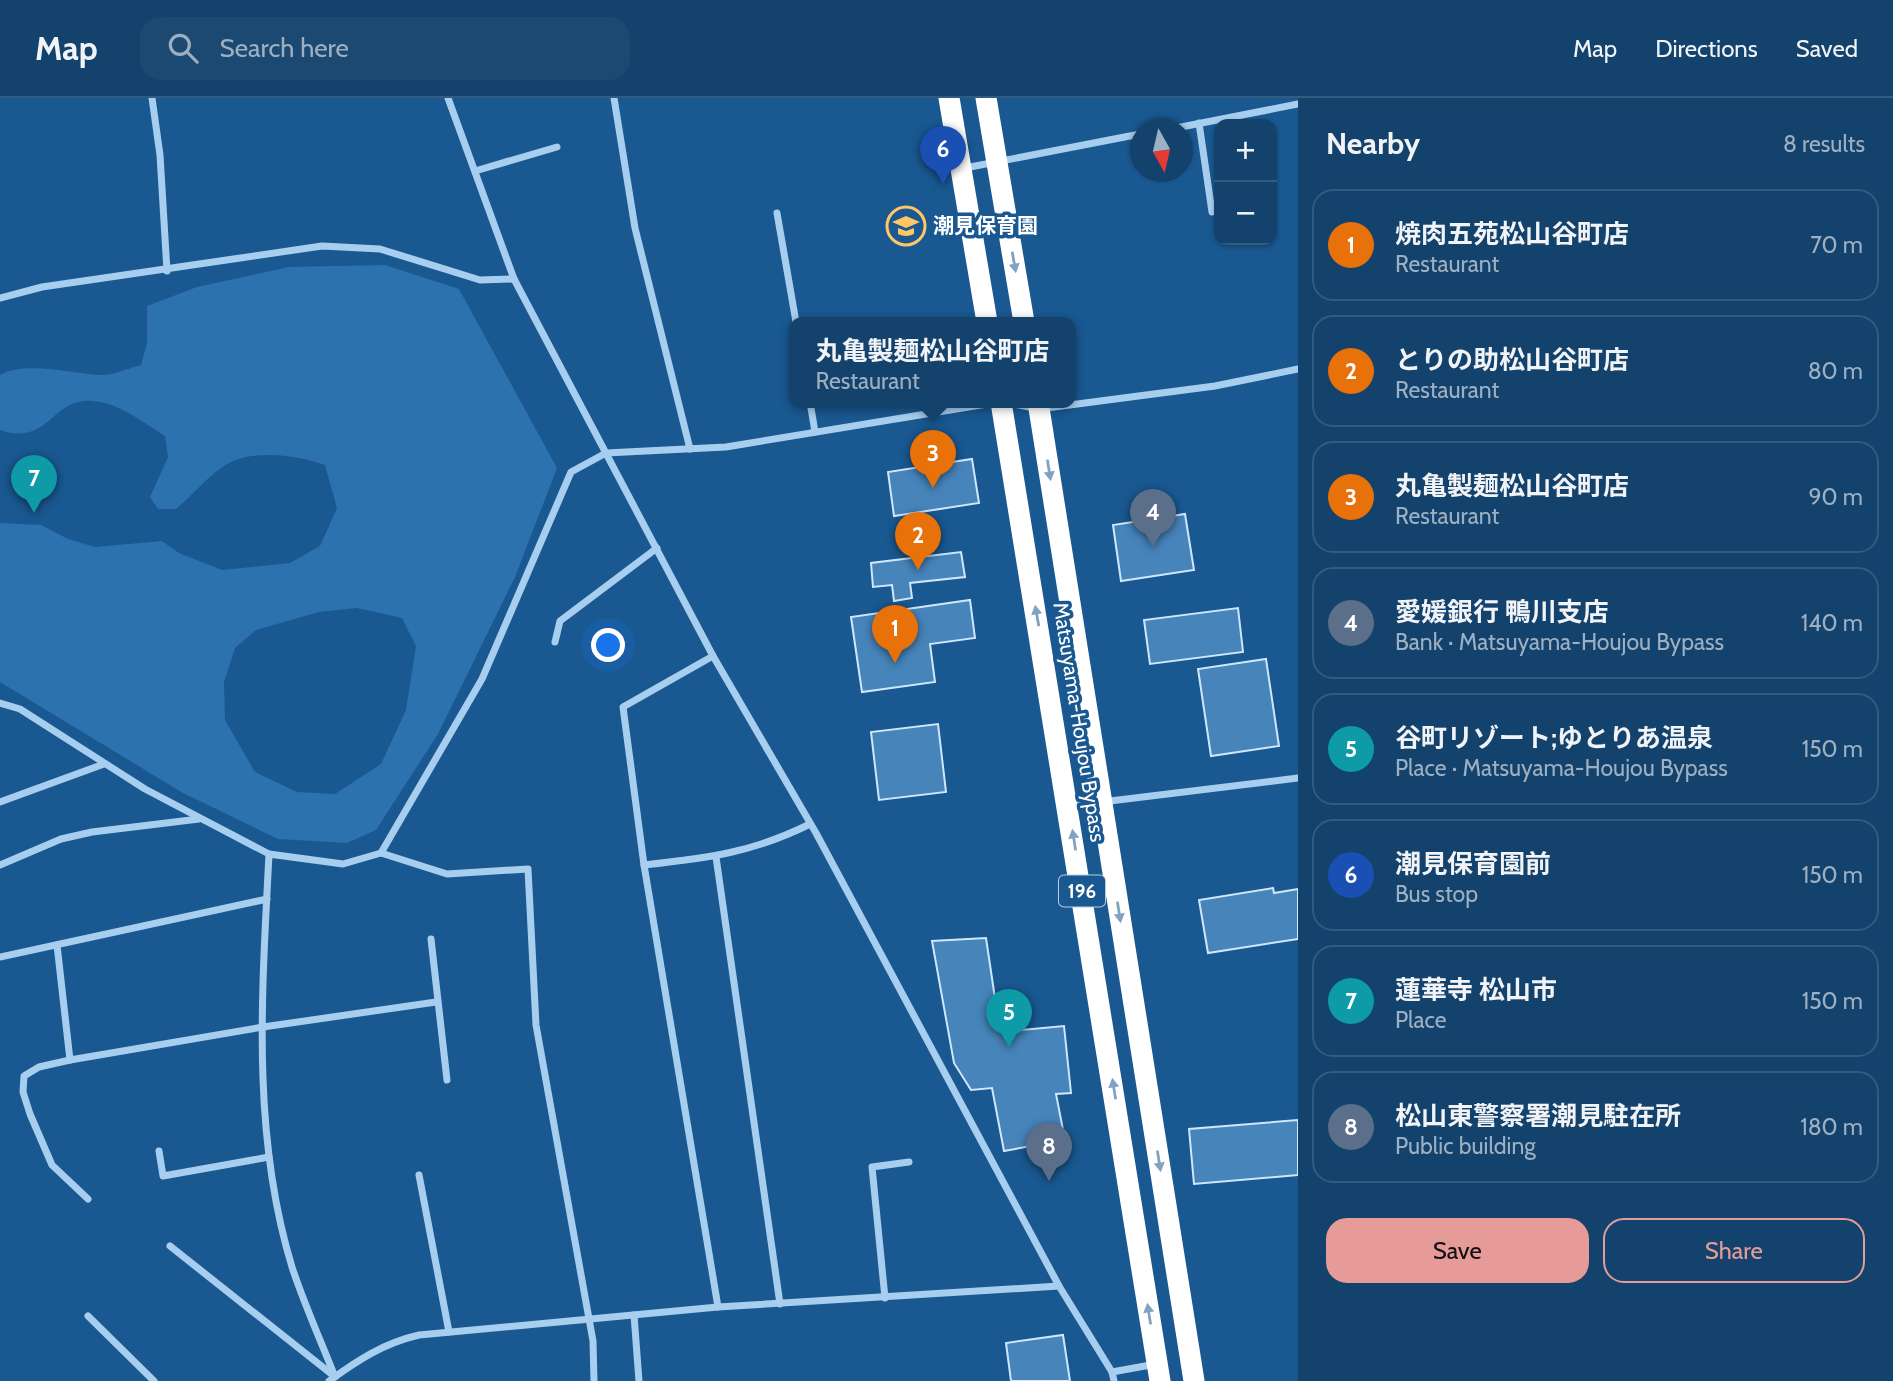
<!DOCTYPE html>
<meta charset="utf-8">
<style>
body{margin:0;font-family:Cabin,"Noto Sans JP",sans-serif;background:#1c4972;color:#f1f3f6}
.controls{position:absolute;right:21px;top:21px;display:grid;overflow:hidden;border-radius:14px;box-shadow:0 2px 5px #0004}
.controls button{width:63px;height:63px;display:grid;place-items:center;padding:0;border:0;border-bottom:2px solid #325b80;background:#13426d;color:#f1f3f6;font:35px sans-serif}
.compass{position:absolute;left:1130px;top:21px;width:63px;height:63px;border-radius:50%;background:#13426d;box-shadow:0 2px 5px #0004;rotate:172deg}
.you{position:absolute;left:609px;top:548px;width:24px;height:24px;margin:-18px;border:5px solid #fff;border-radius:50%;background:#1a73e8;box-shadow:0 0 0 10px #1a73e833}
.badge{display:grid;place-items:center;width:46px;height:46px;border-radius:50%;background:#e69b98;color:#fff;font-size:23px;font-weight:700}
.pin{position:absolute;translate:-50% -58px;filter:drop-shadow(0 2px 4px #0008)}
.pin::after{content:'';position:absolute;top:37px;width:24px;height:21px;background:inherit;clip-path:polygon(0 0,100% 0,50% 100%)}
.popup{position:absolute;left:789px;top:219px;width:287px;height:91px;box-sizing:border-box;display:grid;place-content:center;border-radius:14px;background:#13426d;filter:drop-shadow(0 2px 5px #0005);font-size:23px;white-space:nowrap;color:#9db0c2}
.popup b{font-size:26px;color:#f1f3f6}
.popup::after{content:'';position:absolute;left:50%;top:100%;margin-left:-14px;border:14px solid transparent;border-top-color:#13426d}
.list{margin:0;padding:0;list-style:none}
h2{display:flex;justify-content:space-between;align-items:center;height:91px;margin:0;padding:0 28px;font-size:30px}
h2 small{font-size:23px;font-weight:400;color:#9db0c2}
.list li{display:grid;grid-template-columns:46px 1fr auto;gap:21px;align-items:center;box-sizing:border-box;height:112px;margin:0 14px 14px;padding:0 14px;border:2px solid #325b80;border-radius:21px}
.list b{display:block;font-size:26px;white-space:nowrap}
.list p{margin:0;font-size:23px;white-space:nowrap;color:#9db0c2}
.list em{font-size:23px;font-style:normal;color:#9db0c2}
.actions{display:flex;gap:14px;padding:21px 28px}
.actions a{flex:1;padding:16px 0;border:2px solid #e69b98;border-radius:21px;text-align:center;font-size:24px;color:#e69b98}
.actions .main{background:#e69b98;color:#111}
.icon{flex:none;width:38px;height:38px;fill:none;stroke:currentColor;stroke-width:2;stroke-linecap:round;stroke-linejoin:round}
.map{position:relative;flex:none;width:1298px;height:1283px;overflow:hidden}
header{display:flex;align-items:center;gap:42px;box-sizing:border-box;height:98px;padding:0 35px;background:#13426d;border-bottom:2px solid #325b80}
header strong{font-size:33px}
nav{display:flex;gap:38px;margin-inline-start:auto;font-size:24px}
.search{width:490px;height:63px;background:#1c4972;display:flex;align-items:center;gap:18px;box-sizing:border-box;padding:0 24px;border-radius:21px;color:#9db0c2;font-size:26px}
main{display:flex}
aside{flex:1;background:#13426d}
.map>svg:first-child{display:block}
</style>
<header>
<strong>Map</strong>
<div class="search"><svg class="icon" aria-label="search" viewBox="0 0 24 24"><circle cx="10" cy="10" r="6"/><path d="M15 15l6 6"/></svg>Search here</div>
<nav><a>Map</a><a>Directions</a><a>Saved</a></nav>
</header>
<main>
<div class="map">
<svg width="1298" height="1283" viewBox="0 0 1298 1283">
<rect width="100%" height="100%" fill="#195891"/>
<!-- green -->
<path fill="#2c72af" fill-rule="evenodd" d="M 385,167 L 459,191 L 557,370 L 515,479 L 438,636 L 376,732 L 347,745 L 278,741 L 183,695 L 0,584 L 0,425 L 41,427 L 68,441 L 95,449 L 162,443 L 179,455 L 222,472 L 290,465 L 320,448 L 337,410 L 325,367 C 297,357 252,350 224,368 C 207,379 192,398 176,411 L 158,411 L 150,399 L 168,359 L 165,338 C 144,325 118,304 92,303 C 51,300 49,349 0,332 L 0,277 C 27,262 74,277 104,277 C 116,276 129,270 141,267 L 147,245 L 147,208 L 197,189 L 289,169 ZM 357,510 L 402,520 L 416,548 L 406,612 L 381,666 L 335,696 L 297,694 L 255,674 L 225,622 L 224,584 L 235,550 L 256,532 L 319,514 Z"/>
<!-- building -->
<g fill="#4684ba" stroke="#cfe6fb" stroke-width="2">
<polygon points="972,361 979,405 894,418 888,374"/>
<polygon points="1185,416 1194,472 1121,483 1113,427"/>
<polygon points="961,454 965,479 910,485 912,500 894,503 892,487 873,489 871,465"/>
<polygon points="970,502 975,540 930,546 935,584 862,594 851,519"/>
<polygon points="1238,510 1243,554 1150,566 1144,522"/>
<polygon points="1266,561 1279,648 1211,658 1198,571"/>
<polygon points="938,626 946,694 879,702 871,634"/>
<polygon points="1273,790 1274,795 1298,791 1298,841 1208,855 1199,802"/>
<polygon points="986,840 1000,934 1064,928 1071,995 1056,996 1065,1042 1004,1053 992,990 971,992 954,965 932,843"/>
<polygon points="1298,1022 1298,1077 1194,1086 1189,1031"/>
<polygon points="1063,1237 1070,1283 1011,1283 1006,1245"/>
</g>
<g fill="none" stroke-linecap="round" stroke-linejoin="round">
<!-- street -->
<g stroke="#a8ceef" stroke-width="7">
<polyline points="152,0 160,57 167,173"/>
<polyline points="448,0 514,181 713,558 816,735 1059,1188 1112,1274 1114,1283"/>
<polyline points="614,0 635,130 690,351"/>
<polyline points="1199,25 1212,114"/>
<polyline points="1166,32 1298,6"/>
<polyline points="965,70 1140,36"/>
<polyline points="475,73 557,49"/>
<polyline points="777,115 796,224"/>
<polyline points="0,200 42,189 322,148 380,151 480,182 514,181"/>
<polyline points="810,304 815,334"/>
<polyline points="1003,304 1039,311 1215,288 1298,271"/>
<polyline points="555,544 560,523 657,450"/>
<polyline points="713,558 623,609 644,767 718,1209"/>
<polyline points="0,605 20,611 145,691 269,756"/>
<polyline points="0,704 104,666"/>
<polyline points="1069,708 1298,680"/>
<polyline points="381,755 447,776 528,771 536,927 593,1243 594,1283"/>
<polyline points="716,759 780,1206"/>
<polyline points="0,767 61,741 92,734 199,721"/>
<path d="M 644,767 C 707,760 752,755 810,726"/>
<polyline points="431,841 447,982"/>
<polyline points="57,847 70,962 263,929 436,904"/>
<polyline points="0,859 267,801"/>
<polyline points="70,962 39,969 24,978 23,994 30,1016 52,1067 88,1101"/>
<polyline points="159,1053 163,1078 269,1059"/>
<polyline points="419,1077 449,1234"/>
<polyline points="170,1148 334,1278"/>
<polyline points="885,1200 872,1069 909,1064"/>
<polyline points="634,1217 639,1283"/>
<polyline points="88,1218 154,1283"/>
<polyline points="1112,1274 1156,1266"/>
<path d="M 335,1279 C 321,1243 304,1206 292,1169 C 251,1035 262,894 269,756 L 343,766 L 381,755 L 482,581 L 571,374 L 606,355 L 726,349 L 999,304"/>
<path d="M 329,1283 C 358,1262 384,1245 419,1237 L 718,1209 L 1059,1188"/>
</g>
<!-- highway -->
<g stroke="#fff" stroke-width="21">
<polyline points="949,0 987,224"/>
<polyline points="986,0 1024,224"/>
<polyline points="1001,304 1160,1283"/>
<polyline points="1038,304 1194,1283"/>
</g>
</g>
<!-- one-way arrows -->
<defs><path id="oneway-solid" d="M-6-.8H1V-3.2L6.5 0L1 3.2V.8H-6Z" transform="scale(1.75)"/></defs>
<g fill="#80a3c2">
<use href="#oneway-solid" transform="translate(1014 164) rotate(80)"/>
<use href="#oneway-solid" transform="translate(1049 372) rotate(81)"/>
<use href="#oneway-solid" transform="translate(1037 518) rotate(-100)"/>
<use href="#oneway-solid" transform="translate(1074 742) rotate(-99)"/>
<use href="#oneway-solid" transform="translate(1119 814) rotate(81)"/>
<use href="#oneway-solid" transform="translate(1114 991) rotate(-99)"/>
<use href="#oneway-solid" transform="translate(1159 1063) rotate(81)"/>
<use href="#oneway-solid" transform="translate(1149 1216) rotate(-99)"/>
</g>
<!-- icons -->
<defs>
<symbol id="school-ring" viewBox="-11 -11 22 22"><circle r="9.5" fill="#195891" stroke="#ffc666" stroke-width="1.5"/><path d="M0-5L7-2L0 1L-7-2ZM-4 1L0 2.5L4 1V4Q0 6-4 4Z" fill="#ffc666"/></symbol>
</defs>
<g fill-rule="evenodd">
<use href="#school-ring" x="884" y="106" width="44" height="44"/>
</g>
<g text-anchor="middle" stroke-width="7" stroke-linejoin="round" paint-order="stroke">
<!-- shield labels -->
<rect fill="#195891" stroke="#bacdde" stroke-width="2" x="1059" y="777.5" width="46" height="31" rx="5"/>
<g font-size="19" font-weight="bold" fill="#fff">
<text x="1082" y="800">196</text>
</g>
<!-- poi labels -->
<g font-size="21" font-weight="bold" fill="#fff" stroke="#195891" text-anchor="start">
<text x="933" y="135">潮見保育園</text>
</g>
<!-- street labels -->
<g font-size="21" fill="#fff" stroke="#195891">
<text transform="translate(1079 624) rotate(81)" y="7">Matsuyama-Houjou Bypass</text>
</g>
</g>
</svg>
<div class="controls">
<button>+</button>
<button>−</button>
</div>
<svg class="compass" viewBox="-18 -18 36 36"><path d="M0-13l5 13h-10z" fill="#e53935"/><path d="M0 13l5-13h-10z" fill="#9db0c2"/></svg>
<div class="you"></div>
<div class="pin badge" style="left:895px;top:565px;background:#e8710a">1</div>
<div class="pin badge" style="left:918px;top:472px;background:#e8710a">2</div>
<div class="pin badge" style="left:933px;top:390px;background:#e8710a">3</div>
<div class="popup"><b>丸亀製麺松山谷町店</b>Restaurant</div>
<div class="pin badge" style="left:1153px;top:449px;background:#5c6f8a">4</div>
<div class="pin badge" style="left:1009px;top:949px;background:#0f9aa8">5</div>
<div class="pin badge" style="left:943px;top:86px;background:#1a4fb4">6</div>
<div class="pin badge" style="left:34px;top:415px;background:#0f9aa8">7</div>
<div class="pin badge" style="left:1049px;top:1083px;background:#5c6f8a">8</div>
</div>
<aside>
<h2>Nearby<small>8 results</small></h2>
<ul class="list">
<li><span class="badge" style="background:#e8710a">1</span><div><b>焼肉五苑松山谷町店</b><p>Restaurant</p></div><em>70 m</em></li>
<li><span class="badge" style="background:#e8710a">2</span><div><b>とりの助松山谷町店</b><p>Restaurant</p></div><em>80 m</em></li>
<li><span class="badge" style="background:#e8710a">3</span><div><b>丸亀製麺松山谷町店</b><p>Restaurant</p></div><em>90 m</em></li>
<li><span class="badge" style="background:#5c6f8a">4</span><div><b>愛媛銀行 鴨川支店</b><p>Bank · Matsuyama-Houjou Bypass</p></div><em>140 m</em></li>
<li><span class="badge" style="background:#0f9aa8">5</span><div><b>谷町リゾート;ゆとりあ温泉</b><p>Place · Matsuyama-Houjou Bypass</p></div><em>150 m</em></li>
<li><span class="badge" style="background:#1a4fb4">6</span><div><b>潮見保育園前</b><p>Bus stop</p></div><em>150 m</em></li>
<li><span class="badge" style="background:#0f9aa8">7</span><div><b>蓮華寺 松山市</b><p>Place</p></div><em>150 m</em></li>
<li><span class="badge" style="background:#5c6f8a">8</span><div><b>松山東警察署潮見駐在所</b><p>Public building</p></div><em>180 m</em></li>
</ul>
<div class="actions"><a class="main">Save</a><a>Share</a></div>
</aside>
</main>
